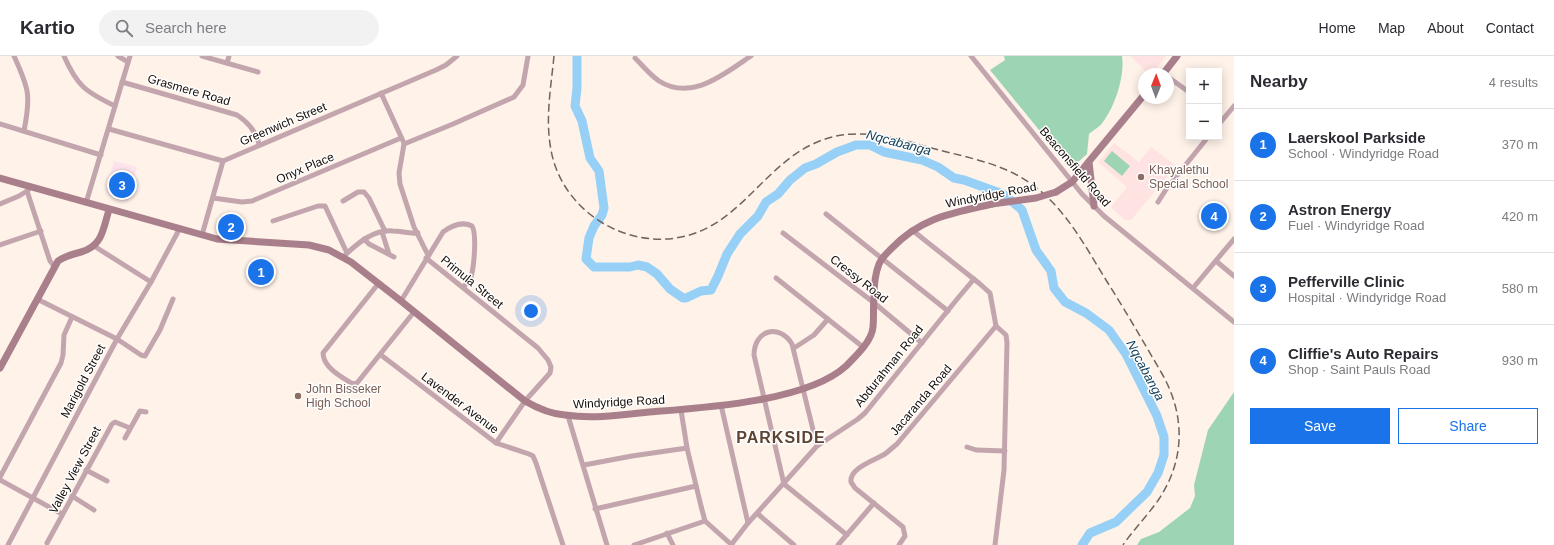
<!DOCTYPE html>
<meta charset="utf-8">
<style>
body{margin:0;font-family:Helvetica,sans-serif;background:#f2f2f3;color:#2b2b33}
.controls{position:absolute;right:12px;top:12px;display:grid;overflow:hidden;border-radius:0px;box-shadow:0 2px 10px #0003}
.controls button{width:36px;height:36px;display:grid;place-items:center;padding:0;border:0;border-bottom:1px solid #e1e1e2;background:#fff;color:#2b2b33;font:20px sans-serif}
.compass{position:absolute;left:1138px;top:12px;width:36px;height:36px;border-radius:50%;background:#fff;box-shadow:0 2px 10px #0003;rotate:1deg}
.you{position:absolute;left:531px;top:255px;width:14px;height:14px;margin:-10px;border:3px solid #fff;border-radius:50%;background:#1a73e8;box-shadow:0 0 0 6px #1a73e833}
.badge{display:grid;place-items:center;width:26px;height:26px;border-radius:50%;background:#1a73e8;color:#fff;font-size:13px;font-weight:700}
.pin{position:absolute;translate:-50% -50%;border:2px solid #fff;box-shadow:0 1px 4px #0006}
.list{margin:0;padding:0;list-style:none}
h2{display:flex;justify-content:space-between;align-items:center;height:52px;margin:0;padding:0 16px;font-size:17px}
h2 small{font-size:13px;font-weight:400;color:#7c7c81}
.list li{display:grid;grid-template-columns:26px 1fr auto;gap:12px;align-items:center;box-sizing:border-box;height:72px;padding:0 16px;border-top:1px solid #e1e1e2}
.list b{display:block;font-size:15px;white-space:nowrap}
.list p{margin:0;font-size:13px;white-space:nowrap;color:#7c7c81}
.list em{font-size:13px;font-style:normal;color:#7c7c81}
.actions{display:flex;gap:8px;padding:12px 16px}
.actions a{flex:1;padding:9px 0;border:1px solid #1a73e8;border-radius:0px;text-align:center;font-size:14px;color:#1a73e8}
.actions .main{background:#1a73e8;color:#fff}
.icon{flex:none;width:22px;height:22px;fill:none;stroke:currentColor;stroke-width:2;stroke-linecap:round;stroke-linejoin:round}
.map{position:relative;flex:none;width:1234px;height:489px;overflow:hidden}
header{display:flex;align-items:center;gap:24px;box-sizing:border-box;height:56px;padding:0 20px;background:#fff;border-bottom:1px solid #e1e1e2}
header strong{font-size:19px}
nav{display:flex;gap:22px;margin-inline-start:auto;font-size:14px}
.search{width:280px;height:36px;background:#f2f2f3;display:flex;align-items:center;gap:10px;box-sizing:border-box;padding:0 14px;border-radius:22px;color:#7c7c81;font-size:15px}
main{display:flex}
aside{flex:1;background:#fff}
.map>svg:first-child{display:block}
</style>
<header>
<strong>Kartio</strong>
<div class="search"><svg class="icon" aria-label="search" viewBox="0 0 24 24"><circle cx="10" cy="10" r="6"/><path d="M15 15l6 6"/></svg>Search here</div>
<nav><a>Home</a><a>Map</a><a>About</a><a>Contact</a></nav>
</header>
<main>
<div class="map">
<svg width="1234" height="489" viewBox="0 0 1234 489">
<rect width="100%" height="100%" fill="#fef2e9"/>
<!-- education -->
<g fill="#fee3e2">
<polygon points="1130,0 1166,0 1152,18 1149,18"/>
<polygon points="1114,87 1139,106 1151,91 1176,110 1131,164 1125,164 1111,151 1127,131 1098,106"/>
</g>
<!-- medical -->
<polygon fill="#fce3ec" points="114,105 137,111 128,145 110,140 106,134"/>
<!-- green -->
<g fill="#9dd4b4">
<path d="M 1004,0 L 1122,0 C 1125,20 1115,50 1103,66 C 1100,71 1093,74 1089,78 L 1087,98 L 1077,107 L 1066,107 L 990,14 L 1005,4 Z"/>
<polygon points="1112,95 1130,110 1122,120 1104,105"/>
<polygon points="1234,336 1234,489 1137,489 1141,483 1159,476 1190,452 1195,440 1194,429 1208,374"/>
</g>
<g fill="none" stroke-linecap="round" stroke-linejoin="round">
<!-- river -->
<polyline stroke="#96d0f6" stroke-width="9" points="577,0 577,32 575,50 582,65 590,102 599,115 604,152 602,159 594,170 589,182 586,203 594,211 630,211 638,209 647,211 657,218 670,233 683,242 686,242 701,235 711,234 718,220 727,198 740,178 758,160 766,146 778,138 790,124 805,112 816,108 837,96 856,89 870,89 884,96 922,104 938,111 954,122 964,124 1003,138 1022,154 1036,194 1051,215 1054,232 1065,246 1086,257 1109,274 1126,298 1157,360 1164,381 1164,399 1158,417 1147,436 1116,466 1090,477 1082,489"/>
<!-- street -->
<g stroke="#c3a5ae" stroke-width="5">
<path d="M 14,0 C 29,33 31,39 24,75"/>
<path d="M 64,0 C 77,30 86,36 115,50"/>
<polyline points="118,0 128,6"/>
<polyline points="202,0 258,16"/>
<polyline points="971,0 1082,138 1104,160 1234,266"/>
<path d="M 635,2 C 643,10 650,19 659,25 C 692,46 725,17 751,0"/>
<polyline points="227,7 229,0"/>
<polyline points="1168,21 1189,36"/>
<path d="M 122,26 L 237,59 C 248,66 256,76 259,88"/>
<polyline points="381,37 403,85"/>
<polyline points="0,68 101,99"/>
<polyline points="1219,68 1234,50"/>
<polyline points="109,73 223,105 436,14 446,9 457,0"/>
<polyline points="404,88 453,68 514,41 523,29 528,0"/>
<polyline points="404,88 399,117 400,128 414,171 428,199"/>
<polyline points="30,132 27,135 50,205 54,210"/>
<polyline points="213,142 242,146 252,145 401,82"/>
<polyline points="343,145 358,136 364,136 369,142 385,175"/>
<polyline points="1158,146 1167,132 1208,81"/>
<polyline points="86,147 130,0"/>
<polyline points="0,148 19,140 27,135"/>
<polyline points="826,158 948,255"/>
<polyline points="273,165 318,150 325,150 347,197"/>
<polyline points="912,174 980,228 990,237 996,270"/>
<polyline points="382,176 389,198"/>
<polyline points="783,177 873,246 922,287"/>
<polyline points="202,179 223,105"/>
<polyline points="364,183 369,188 394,201"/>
<polyline points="0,189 41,175"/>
<polyline points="94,190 151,226"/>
<path d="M 345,199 C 358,187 374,173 393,175 C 401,175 409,178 418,177"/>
<polyline points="426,202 538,292 548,304 551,311 550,317 525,345 496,387"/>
<polyline points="1216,205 1234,220"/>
<polyline points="776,222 863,291"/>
<path d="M 378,228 L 323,297 C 323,311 341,321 353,328 L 357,327 L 414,256"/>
<polyline points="1193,232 1234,183"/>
<polyline points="37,243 117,283 141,299 145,300 160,274 173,243"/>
<path d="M 401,245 L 443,176 C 451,170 462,165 472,170 C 477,178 474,211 471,221 C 469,225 467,228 463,231"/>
<polyline points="794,292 814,279 828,263"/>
<polyline points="381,299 496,387 529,398 533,400 536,407 563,489"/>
<polyline points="721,349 748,467"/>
<polyline points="681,354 687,392 701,450 705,465 732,489"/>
<polyline points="568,360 607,489"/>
<polyline points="125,382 140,355 146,356"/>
<path d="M 817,390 L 792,288 C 779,267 754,274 754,299 L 784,428 L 847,479"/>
<polyline points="967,391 976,394 1005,395"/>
<polyline points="584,409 632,400 687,392"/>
<polyline points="86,414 107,425"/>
<polyline points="0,421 61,307 63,299 64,279 72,261"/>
<polyline points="0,424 62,458"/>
<polyline points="72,440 94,454"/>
<polyline points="595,453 696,430"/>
<polyline points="758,458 794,489"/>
<polyline points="667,477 673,489"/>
<polyline points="47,487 112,368 115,366 130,372"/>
<polyline points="8,489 117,283 151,226 180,172"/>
<polyline points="634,489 705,465"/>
<polyline points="731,489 748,467 817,390 858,363 865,357 958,242 974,223"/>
<polyline points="838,489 874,447"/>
<path d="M 899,489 L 905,480 L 903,471 L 855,432 L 851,426 C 849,412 875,404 885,398 C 889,395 893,391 897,388 L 996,270"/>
<polyline points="995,489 1004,414 1007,287 1006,279 996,270"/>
</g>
<!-- secondary -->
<g stroke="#a97f8c" stroke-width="7">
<polyline points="1163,18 1177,0"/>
<polyline points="1089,106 1094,150"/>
<path d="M 0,122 L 217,183 L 309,189 L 329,194 L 351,206 L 401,245 L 525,345 C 537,352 551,358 565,359 C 593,363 621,359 649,356 C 701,352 807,346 846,310 C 856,300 872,285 873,271 C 874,261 873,251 874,241 C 874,230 875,218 879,208 C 882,201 887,197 892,192 C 922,161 953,157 992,148"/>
<polyline points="1056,136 1072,126 1144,39"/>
<path d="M 0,312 L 58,205 C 65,200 73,198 81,196 C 103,190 103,172 109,154"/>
</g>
<!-- rail -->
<path stroke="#70655e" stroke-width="1.5" stroke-dasharray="8 4" stroke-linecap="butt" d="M 554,0 C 551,31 545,63 551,94 C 562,155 626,195 686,180 C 741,166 765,109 815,87 C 852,70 890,80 928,91 C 956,99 987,104 1013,117 C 1058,139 1081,183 1106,224 C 1125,254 1143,285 1161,316 C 1185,357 1186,402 1159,443 C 1148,459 1134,473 1123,489"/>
<!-- secondary-bridge -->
<polyline stroke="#a97f8c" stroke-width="7" points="992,148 1036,142 1056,136"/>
</g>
<!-- markers -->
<g fill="#8d6e63" stroke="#fff" stroke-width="1.5">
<circle cx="1141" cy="121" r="4"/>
<circle cx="298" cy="340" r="4"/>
</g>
<g text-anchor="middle" stroke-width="3" stroke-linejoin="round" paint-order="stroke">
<!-- street labels -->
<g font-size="12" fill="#150b05" stroke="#fff">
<text transform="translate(189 34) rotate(16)" y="4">Grasmere Road</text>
<text transform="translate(283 68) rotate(-23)" y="4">Greenwich Street</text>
<text transform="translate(1075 111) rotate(49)" y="4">Beaconsfield Road</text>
<text transform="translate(305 112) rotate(-23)" y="4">Onyx Place</text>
<text transform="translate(991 139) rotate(-11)" y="4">Windyridge Road</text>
<text transform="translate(859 223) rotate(38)" y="4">Cressy Road</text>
<text transform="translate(472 226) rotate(39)" y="4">Primula Street</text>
<text transform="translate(889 310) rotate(-51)" y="4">Abdurahman Road</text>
<text transform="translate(83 325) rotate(-62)" y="4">Marigold Street</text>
<text transform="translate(921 344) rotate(-50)" y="4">Jacaranda Road</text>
<text transform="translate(619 346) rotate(-3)" y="4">Windyridge Road</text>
<text transform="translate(460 347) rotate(37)" y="4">Lavender Avenue</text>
<text transform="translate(75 414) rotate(-62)" y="4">Valley View Street</text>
</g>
<!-- education labels -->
<g font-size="12" fill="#785e54" stroke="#fff" text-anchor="start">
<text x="1149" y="118">Khayalethu<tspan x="1149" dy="14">Special School</tspan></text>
<text x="306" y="337">John Bisseker<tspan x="306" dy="14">High School</tspan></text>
</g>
<!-- water labels -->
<g font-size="13" font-style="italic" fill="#13405a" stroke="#fff">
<text transform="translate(899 86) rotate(15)" y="5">Nqcabanga</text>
<text transform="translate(1146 314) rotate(62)" y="5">Nqcabanga</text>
</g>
<!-- district labels -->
<g font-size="16" font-weight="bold" letter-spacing="1" fill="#5d4432" stroke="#fff">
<text x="781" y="387">PARKSIDE</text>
</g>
</g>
</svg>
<div class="controls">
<button>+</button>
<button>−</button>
</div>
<svg class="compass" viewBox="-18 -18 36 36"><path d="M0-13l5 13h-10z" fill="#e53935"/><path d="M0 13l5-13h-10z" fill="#7c7c81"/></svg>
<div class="you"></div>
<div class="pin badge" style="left:261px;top:216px">1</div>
<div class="pin badge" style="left:231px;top:171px">2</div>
<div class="pin badge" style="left:122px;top:129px">3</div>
<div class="pin badge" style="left:1214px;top:160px">4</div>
</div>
<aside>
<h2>Nearby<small>4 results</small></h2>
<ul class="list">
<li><span class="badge">1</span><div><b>Laerskool Parkside</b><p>School · Windyridge Road</p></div><em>370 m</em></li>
<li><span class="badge">2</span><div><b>Astron Energy</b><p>Fuel · Windyridge Road</p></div><em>420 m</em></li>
<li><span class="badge">3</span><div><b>Pefferville Clinic</b><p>Hospital · Windyridge Road</p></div><em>580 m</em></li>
<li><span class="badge">4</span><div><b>Cliffie's Auto Repairs</b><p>Shop · Saint Pauls Road</p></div><em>930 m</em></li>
</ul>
<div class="actions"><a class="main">Save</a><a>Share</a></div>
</aside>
</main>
